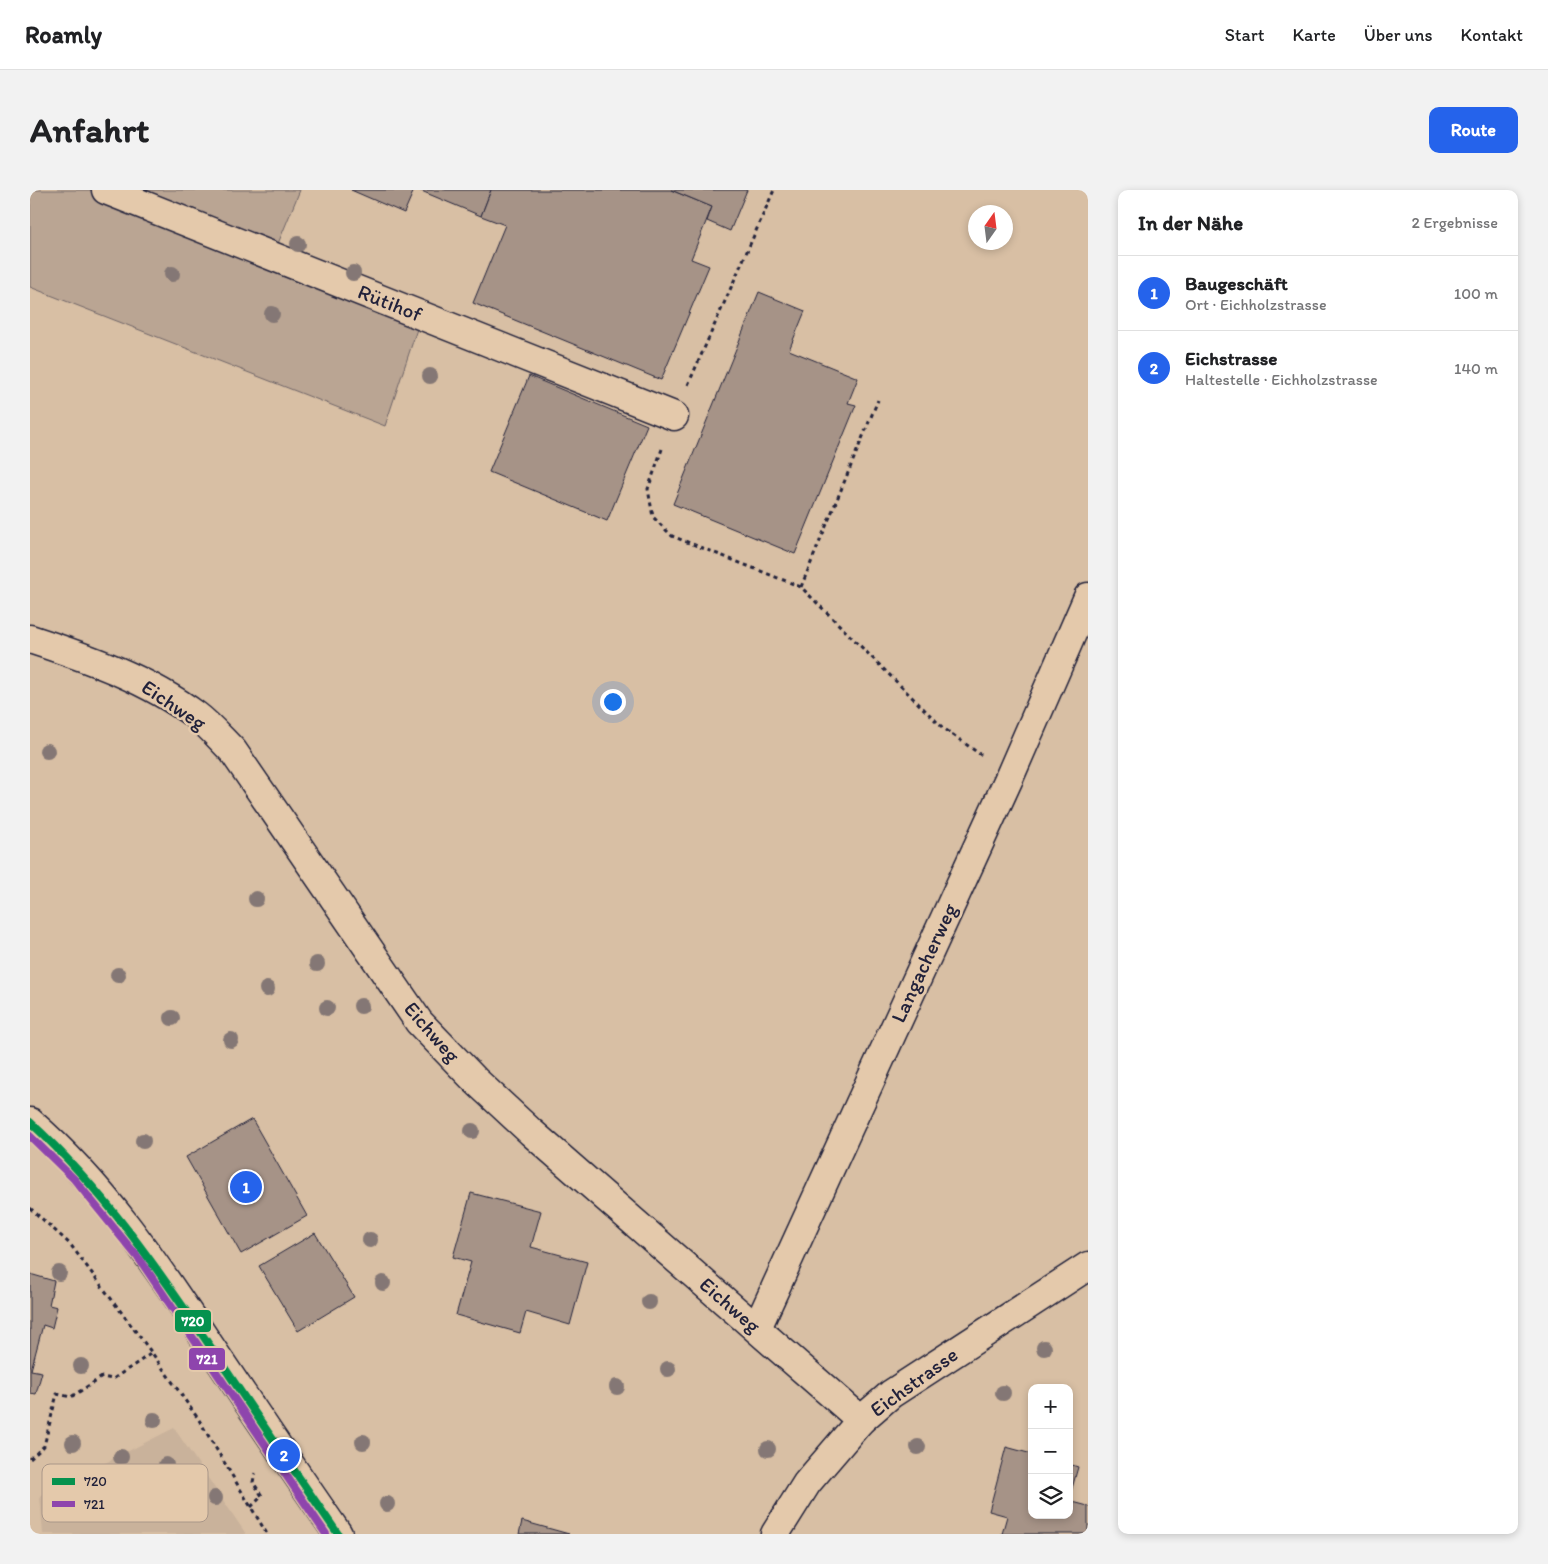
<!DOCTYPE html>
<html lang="de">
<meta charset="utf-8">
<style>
body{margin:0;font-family:Itim,sans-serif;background:#f2f2f2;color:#202124}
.controls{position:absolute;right:15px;bottom:15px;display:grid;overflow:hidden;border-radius:10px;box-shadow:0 2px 8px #0003}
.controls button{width:45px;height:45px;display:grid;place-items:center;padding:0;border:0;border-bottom:1px solid #e0e0e0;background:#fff;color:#202124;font:25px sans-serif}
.compass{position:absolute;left:938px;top:15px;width:45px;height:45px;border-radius:50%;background:#fff;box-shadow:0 2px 8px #0003;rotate:14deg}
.you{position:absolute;left:582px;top:511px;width:18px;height:18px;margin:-12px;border:4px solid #fff;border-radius:50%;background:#1a73e8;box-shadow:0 0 0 8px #1a73e833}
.badge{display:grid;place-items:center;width:32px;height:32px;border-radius:50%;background:#2563eb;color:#fff;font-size:16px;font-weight:700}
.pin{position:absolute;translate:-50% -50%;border:2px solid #fff;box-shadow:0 1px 5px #0006}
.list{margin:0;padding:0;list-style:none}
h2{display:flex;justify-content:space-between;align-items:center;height:65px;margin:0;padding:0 20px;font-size:21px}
h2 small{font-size:16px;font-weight:400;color:#757577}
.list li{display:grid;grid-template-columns:32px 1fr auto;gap:15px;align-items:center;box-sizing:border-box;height:75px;padding:0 20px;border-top:1px solid #e0e0e0}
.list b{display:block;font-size:19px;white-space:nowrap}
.list p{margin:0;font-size:16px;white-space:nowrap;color:#757577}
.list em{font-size:16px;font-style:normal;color:#757577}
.icon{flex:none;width:28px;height:28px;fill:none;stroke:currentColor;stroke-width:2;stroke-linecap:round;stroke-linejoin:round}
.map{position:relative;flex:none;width:1058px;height:1344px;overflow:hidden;border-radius:10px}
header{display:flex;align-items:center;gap:30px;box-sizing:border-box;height:70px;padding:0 25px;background:#fff;border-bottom:1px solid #e0e0e0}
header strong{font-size:24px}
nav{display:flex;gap:28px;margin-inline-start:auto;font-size:18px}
.intro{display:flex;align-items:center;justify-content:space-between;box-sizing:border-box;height:120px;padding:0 30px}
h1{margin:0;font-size:35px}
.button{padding:12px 22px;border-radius:10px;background:#2563eb;color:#fff;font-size:18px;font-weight:700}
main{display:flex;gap:30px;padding:0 30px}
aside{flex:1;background:#fff;border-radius:10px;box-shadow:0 2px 8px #0003}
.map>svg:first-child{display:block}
</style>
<header>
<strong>Roamly</strong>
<nav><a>Start</a><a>Karte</a><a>Über uns</a><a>Kontakt</a></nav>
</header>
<div class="intro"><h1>Anfahrt</h1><a class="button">Route</a></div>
<main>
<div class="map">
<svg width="1058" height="1344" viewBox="0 0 1058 1344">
<rect width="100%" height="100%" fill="#d8bfa4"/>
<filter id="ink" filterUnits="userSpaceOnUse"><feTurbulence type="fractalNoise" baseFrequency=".02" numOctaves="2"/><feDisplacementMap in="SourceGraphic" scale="10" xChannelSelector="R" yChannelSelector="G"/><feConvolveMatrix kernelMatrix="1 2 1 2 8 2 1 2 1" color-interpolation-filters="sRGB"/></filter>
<g filter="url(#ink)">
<!-- built -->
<polygon fill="#c9b29b" points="144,1238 216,1344 13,1344 10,1306"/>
<!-- green -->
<polygon fill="#baa593" stroke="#6e6467" points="0,0 270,0 238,78 388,136 355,236 0,97"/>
<!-- building -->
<g fill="#a69387" stroke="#22223b">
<polygon points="321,0 384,0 374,23"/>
<polygon points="389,0 461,0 451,26"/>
<polygon points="461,0 641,0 682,17 661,69 679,76 631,190 443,113 475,35 451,26"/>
<polygon points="641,0 717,0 700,41 677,31 682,17"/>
<polygon points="729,102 775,121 759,160 828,188 818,213 826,215 765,364 643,314"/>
<polygon points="499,186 617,235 577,331 459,282"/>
<polygon points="222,929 277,1026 211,1064 156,967"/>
<polygon points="441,1003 511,1021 501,1057 557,1072 540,1135 496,1122 490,1143 426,1125 441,1072 423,1067"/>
<polygon points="285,1043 324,1107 268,1141 229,1076"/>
<polygon points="0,1084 24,1091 19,1115 27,1117 22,1138 13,1135 1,1180 12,1182 6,1204 0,1203"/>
<polygon points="976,1257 1002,1264 1002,1325 1039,1325 1039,1311 1058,1316 1058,1344 972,1344 977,1326 959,1321"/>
<polygon points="1039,1274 1048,1277 1039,1309"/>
<polygon points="492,1331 539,1344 489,1344"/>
</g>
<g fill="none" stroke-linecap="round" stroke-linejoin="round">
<defs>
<g id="minor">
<polyline points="76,0 644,226"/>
<path d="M 0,449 C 58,468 118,489 167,526 C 180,536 191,549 203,561 L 389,832 L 445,890 L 501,942 L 831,1230"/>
<polyline points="727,1138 980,586 1058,407"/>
<polyline points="745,1344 777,1293 831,1230 861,1204 1058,1076"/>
</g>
<path id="tertiary" d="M 0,932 C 73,995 125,1073 178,1153 C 221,1217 264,1281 308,1344"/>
</defs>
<!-- minor casing -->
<use href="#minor" stroke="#22223b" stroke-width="31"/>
<!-- tertiary casing -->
<use href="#tertiary" stroke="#22223b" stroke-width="31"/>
<!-- path -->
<g stroke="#22223b" stroke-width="3" stroke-dasharray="4 4" stroke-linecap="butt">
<polyline points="658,195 744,0"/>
<polyline points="632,259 618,299 623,327 642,346 771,397 912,537 951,565"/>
<polyline points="771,397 848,210"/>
<polyline points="0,1018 40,1054 122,1163 169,1230 237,1344"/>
<polyline points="0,1269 14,1256 27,1204 41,1207 72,1187 83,1189 122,1163"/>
<polyline points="221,1317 232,1306 223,1292 225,1283"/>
</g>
<!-- minor -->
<use href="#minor" stroke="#e4c9ab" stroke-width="28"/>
<!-- tertiary -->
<use href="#tertiary" stroke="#e4c9ab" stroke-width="28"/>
<defs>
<path id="bus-1" d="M 0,932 C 75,1001 130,1082 186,1165 C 226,1225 267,1285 308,1344"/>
<polyline id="bus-2" points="0,946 44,989 110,1070 296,1344"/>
</defs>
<!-- bus-1 casing -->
<use href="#bus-1" stroke="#e4c9ab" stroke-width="11"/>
<!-- bus-2 casing -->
<use href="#bus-2" stroke="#e4c9ab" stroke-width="11"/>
<!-- bus-1 -->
<use href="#bus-1" stroke="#05924e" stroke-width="8"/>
<!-- bus-2 -->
<use href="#bus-2" stroke="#8e44ad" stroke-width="8"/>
</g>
<!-- trees -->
<g fill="#847774">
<circle cx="268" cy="54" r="8"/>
<circle cx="323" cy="83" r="8"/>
<circle cx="142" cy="84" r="8"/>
<circle cx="242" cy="124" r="8"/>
<circle cx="400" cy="186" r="8"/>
<circle cx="17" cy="561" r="8"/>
<circle cx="226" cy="709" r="8"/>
<circle cx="287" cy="774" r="8"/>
<circle cx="88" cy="785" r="8"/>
<circle cx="237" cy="799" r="8"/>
<circle cx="331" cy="816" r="8"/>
<circle cx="297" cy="818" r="8"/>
<circle cx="142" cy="828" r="8"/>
<circle cx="201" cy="850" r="8"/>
<circle cx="442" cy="941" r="8"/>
<circle cx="113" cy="951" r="8"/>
<circle cx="340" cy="1050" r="8"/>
<circle cx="29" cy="1083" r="8"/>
<circle cx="353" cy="1093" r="8"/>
<circle cx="619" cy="1112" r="8"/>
<circle cx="1014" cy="1158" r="8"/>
<circle cx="51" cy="1176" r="8"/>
<circle cx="638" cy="1179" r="8"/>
<circle cx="587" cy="1197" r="8"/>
<circle cx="973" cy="1203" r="8"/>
<circle cx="124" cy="1230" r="8"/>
<circle cx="333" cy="1252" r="8"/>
<circle cx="43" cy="1253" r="8"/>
<circle cx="888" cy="1257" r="8"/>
<circle cx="738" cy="1259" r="8"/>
<circle cx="91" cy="1267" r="8"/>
<circle cx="136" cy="1275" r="8"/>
<circle cx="185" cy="1308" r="8"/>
<circle cx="357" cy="1314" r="8"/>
</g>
</g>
<g text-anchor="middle" stroke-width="5" stroke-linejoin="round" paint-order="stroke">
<!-- street labels -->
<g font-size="21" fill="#22223b" stroke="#e4c9ab">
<text transform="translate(360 113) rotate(22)" y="7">Rütihof</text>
<text transform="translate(144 515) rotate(34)" y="7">Eichweg</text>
<text transform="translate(894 773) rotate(-65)" y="7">Langacherweg</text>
<text transform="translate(402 842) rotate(49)" y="7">Eichweg</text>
<text transform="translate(700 1115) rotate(41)" y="7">Eichweg</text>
<text transform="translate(884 1192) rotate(-36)" y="7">Eichstrasse</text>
</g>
</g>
<!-- legend -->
<rect x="12" y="1274" width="166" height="58" rx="8" fill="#e4c9ab" stroke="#aa9789" stroke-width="1"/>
<rect x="22" y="1288" width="23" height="7" fill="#05924e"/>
<rect x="22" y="1311" width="23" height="6" fill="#8e44ad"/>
<g font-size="14" fill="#22223b">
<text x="54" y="1296">720</text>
<text x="54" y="1319">721</text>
</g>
<g stroke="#e4c9ab" stroke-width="2">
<rect x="144" y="1119" width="38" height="24" rx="5" fill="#05924e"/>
<rect x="158" y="1157" width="38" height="24" rx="5" fill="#8e44ad"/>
</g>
<g font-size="14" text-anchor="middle" font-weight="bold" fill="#fff">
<text x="163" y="1136">720</text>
<text x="177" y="1174">721</text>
</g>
</svg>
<div class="controls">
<button>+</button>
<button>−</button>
<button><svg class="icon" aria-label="layers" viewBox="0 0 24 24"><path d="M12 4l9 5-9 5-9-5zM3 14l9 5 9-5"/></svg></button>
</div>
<svg class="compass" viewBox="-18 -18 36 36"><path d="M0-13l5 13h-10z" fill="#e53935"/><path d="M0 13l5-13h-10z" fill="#757577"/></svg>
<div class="you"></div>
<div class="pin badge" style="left:216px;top:997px">1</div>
<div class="pin badge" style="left:254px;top:1265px">2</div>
</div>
<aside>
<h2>In der Nähe<small>2 Ergebnisse</small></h2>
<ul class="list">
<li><span class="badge">1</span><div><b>Baugeschäft</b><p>Ort · Eichholzstrasse</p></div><em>100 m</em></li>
<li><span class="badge">2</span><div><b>Eichstrasse</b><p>Haltestelle · Eichholzstrasse</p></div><em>140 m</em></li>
</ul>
</aside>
</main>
